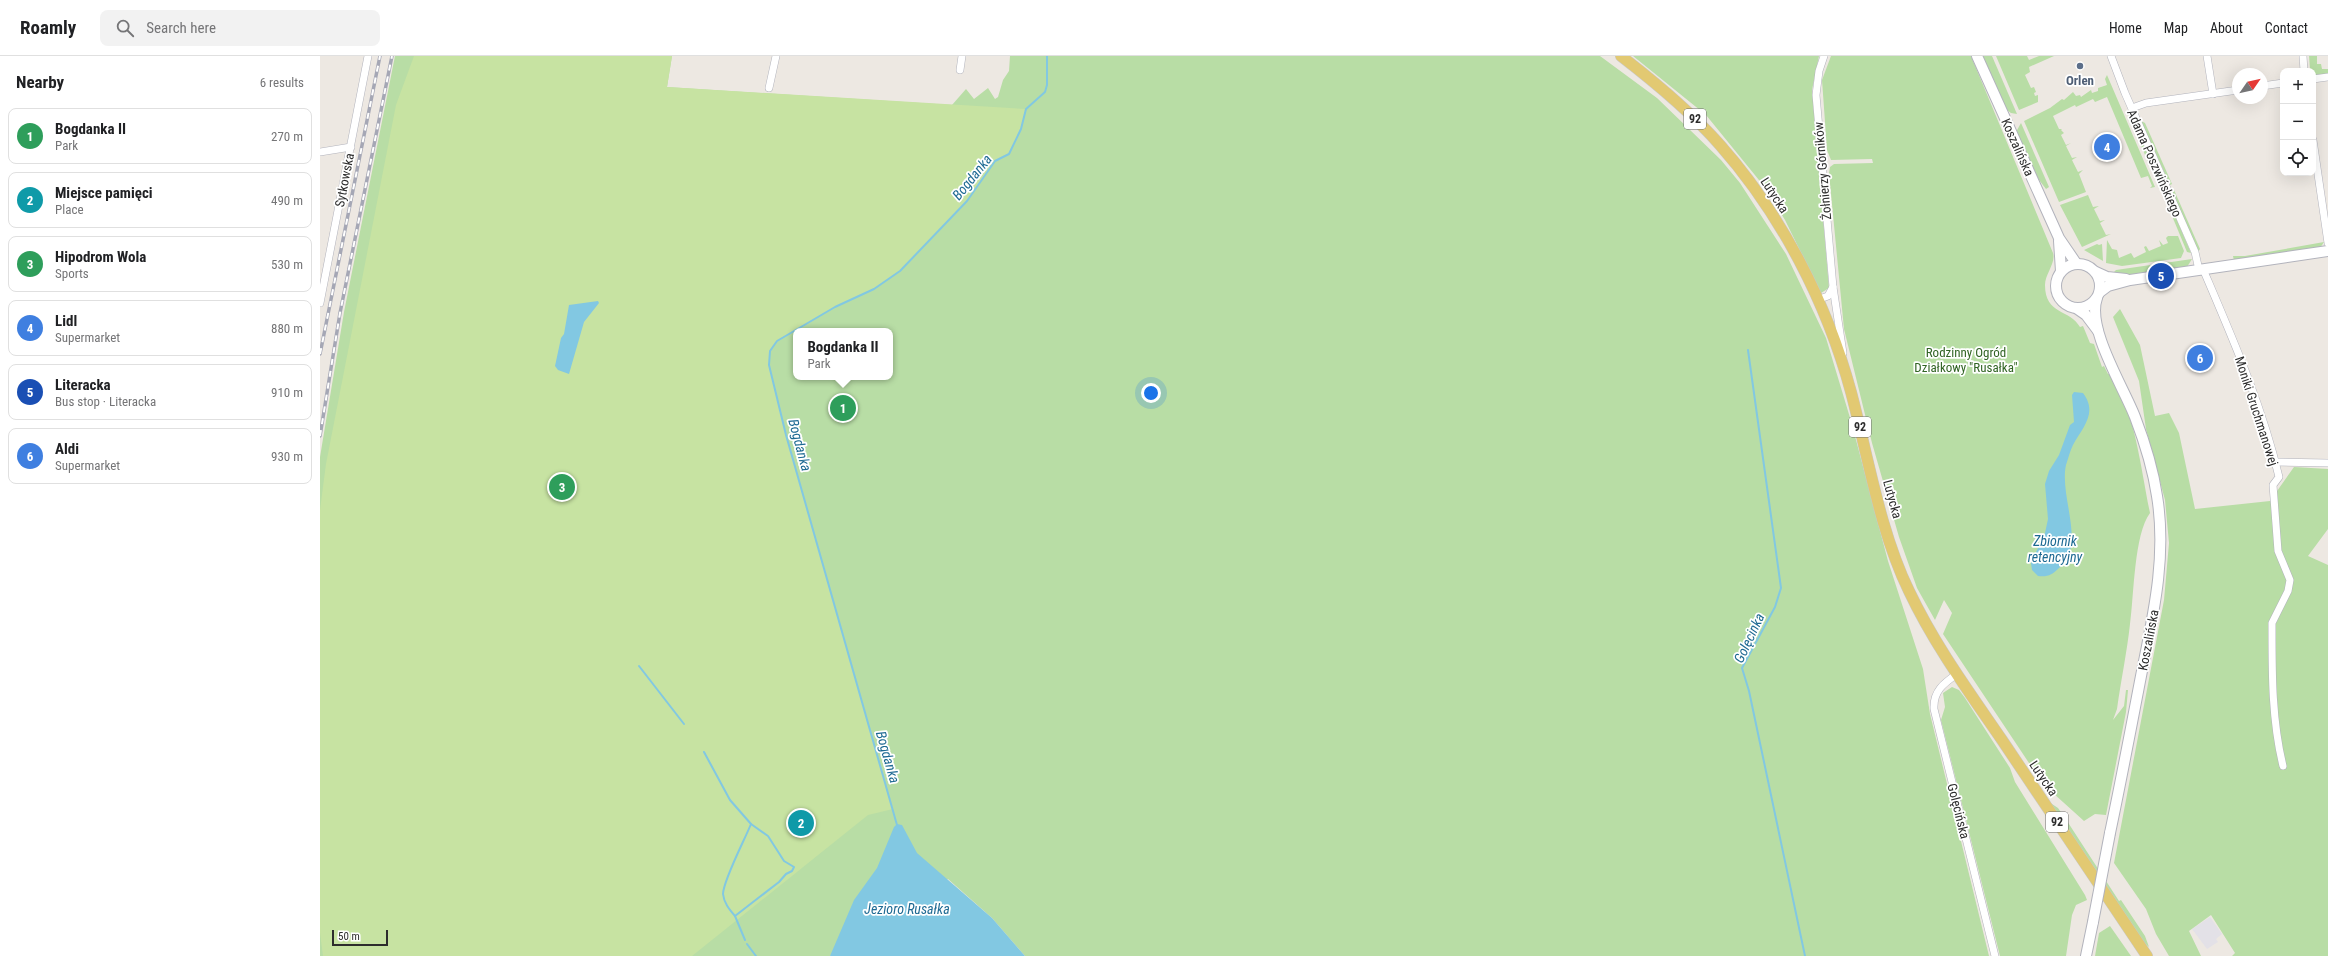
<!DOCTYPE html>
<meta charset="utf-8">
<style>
body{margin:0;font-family:"Roboto Condensed",sans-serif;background:#f2f2f2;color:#202124}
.controls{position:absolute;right:12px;top:12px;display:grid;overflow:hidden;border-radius:8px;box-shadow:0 4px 16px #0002}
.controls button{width:36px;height:36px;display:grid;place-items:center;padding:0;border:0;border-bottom:1px solid #e0e0e0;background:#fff;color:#202124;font:20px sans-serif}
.compass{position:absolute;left:1912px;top:12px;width:36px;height:36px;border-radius:50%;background:#fff;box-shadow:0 4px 16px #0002;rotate:56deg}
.scale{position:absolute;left:12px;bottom:10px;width:56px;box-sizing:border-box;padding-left:4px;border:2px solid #2d2d2d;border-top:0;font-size:11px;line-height:14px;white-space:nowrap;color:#2d2d2d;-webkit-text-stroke:3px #fff;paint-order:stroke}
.you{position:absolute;left:831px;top:337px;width:14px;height:14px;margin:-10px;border:3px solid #fff;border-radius:50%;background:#1a73e8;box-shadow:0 0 0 6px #1a73e833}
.badge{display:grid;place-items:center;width:26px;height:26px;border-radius:50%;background:#d93025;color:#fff;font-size:13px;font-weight:700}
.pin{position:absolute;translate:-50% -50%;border:2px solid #fff;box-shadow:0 1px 4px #0006}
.popup{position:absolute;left:473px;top:272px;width:100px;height:52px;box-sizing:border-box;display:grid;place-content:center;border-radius:8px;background:#fff;filter:drop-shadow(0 1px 3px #0005);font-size:13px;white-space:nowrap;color:#757577}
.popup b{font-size:15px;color:#202124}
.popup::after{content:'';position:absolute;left:50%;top:100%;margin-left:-8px;border:8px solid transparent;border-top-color:#fff}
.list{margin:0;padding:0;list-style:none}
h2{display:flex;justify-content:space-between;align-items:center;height:52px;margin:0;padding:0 16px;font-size:17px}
h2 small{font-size:13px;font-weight:400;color:#757577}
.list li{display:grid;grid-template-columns:26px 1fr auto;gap:12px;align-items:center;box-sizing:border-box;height:56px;margin:0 8px 8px;padding:0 8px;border:1px solid #e0e0e0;border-radius:8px}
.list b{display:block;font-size:15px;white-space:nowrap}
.list p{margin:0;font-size:13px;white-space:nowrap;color:#757577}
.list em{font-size:13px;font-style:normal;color:#757577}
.icon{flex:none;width:22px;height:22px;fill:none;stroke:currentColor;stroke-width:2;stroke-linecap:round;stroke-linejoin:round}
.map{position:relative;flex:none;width:2008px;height:900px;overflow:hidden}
header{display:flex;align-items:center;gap:24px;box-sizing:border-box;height:56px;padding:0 20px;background:#fff;border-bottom:1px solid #e0e0e0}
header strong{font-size:19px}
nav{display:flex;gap:22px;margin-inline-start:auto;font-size:14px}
.search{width:280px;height:36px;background:#f2f2f2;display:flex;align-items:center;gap:10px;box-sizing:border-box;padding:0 14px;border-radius:8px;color:#757577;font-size:15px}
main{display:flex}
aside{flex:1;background:#fff}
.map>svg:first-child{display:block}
</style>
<header>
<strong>Roamly</strong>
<div class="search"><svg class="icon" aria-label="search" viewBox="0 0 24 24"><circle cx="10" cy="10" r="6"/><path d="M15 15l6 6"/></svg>Search here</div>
<nav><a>Home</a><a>Map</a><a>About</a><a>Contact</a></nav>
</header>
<main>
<aside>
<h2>Nearby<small>6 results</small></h2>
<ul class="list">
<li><span class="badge" style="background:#2e9e5b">1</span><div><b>Bogdanka II</b><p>Park</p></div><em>270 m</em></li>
<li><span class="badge" style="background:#0f9aa8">2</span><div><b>Miejsce pamięci</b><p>Place</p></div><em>490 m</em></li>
<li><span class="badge" style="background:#2e9e5b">3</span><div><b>Hipodrom Wola</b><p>Sports</p></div><em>530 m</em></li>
<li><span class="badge" style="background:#3f7fe0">4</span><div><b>Lidl</b><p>Supermarket</p></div><em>880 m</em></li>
<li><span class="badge" style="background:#1a4fb4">5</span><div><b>Literacka</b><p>Bus stop · Literacka</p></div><em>910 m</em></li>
<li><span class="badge" style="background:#3f7fe0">6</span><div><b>Aldi</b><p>Supermarket</p></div><em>930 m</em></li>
</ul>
</aside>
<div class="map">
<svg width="2008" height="900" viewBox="0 0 2008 900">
<rect width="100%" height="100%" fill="#ede8e2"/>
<!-- industrial -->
<polygon fill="#e3e1e7" points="1890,861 1902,878 1896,883 1898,886 1887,893 1872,873"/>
<!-- green -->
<g fill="#b8dda5" fill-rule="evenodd">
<path d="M 75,0 L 352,0 L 347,31 L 632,49 L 646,33 L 654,43 L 668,32 L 675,43 L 678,41 L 683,24 L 689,15 L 690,0 L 1280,0 L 1337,42 L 1401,104 L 1420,127 L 1466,198 L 1506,282 L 1531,365 L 1568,505 L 1603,613 L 1610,658 L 1669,900 L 705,900 L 672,862 L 628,823 L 510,900 L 0,900 L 0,401 L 24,256 ZM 476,275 L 570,275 L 570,321 L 476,321 Z"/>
<polygon points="1313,0 1499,0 1492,34 1509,232 1501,237 1465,164 1443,129 1386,59"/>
<path d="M 1511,0 L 1651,0 L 1733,197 C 1736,207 1725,218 1725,229 C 1725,259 1750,253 1760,271 L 1763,270 L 1770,287 L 1774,288 L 1782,311 L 1784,310 L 1788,318 L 1791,318 C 1815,354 1821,414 1830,457 C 1814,478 1814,540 1810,568 C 1807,596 1801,624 1797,653 L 1793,664 L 1804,650 L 1806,634 L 1808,634 L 1806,656 L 1786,759 L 1775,758 L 1764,765 L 1723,728 L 1623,578 L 1632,557 L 1624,544 L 1615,564 L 1597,532 L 1579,481 L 1552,387 L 1524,273 L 1509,117 L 1510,111 L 1514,108 L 1553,107 L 1552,103 L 1511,104 L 1507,94 L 1502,24 Z"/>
<polygon points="1661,0 1672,0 1697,58 1691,57 1684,52"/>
<polygon points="1676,0 1707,0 1709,4 1719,0 1734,0 1709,11 1710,16 1705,19 1711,32 1714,31 1716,36 1714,37 1715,40 1718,39 1718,46 1699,54"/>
<polygon points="1989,0 1997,0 1997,8 2001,8 2002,13 2008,13 2008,18 1996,20 1990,13"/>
<polygon points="1787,19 1835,131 1830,132 1832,130 1828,120 1821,122 1787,41 1775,46 1773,43 1756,51 1755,49 1733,60 1739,73 1742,73 1741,74 1744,77 1741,79 1746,89 1751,87 1746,90 1752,102 1757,101 1752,104 1758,116 1763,114 1759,118 1766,136 1739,146 1704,65 1730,52 1742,43 1744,44 1753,36 1756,40 1760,39 1761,41 1771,34 1772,37 1778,35 1778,32 1787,29 1785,23"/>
<polygon points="1821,65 1825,67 1852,128 1850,129"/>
<polygon points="1701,67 1729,131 1726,133 1713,116 1696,76"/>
<polygon points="1815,68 1839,123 1839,130 1813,72"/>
<polygon points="1854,134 1880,193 1878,196 1852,136"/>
<polygon points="1768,139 1773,151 1779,150 1774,153 1780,165 1785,164 1780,167 1786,179 1791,178 1762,191 1740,149"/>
<polygon points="1845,143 1850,148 1871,197 1867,196"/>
<polygon points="1848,180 1858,180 1864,195 1861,202 1802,210 1786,207 1787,184 1792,193 1797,194 1799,202 1811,197 1814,202 1826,196 1824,191 1826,190 1829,195 1841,190 1839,184 1843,189 1848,187 1846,182"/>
<polygon points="2004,186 2000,192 1914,205 1913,200 1925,200"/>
<polygon points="1777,188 1779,189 1782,188 1783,205 1764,194"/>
<polygon points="1872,203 1867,211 1814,219 1795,218 1794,216 1796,214"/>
<polygon points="1800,253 1820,289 1835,360 1849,357 1859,377 1875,453 1950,445 1974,411 2008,413 2008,473 1988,500 2008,509 2008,900 1912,900 1915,897 1891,859 1869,875 1881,900 1849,900 1836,878 1826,853 1794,807 1844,544 1849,487 1845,444 1826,373 1819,325 1793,261"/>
<polygon points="1632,631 1639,634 1645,642 1690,712 1695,726 1765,839 1767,844 1756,849 1752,859 1746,900 1680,900 1621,664 1625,651 1623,637"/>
<polygon points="1729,746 1738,752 1747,765 1799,845 1801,844 1825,880 1829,891 1822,885"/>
<polygon points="1790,870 1811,900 1775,900 1779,877"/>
</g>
<!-- pitch -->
<polygon fill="#c7e3a2" points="94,0 352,0 347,31 706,53 701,73 689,98 675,105 647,145 580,215 554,233 515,251 457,285 450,295 449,309 466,379 573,753 548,759 372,900 3,900 0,877 0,454 6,408 76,49"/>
<!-- water -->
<g fill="#82c8e2">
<polygon points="278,245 279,247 264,266 249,318 238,314 235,310 241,282 244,278 249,249"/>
<path d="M 1754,336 L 1763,337 C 1778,357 1763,371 1753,389 C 1750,395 1748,403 1746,409 C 1739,441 1767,490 1739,512 C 1732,519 1728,521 1718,520 L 1712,514 L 1711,507 L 1725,477 L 1728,463 L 1725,428 L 1729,415 L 1739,399 L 1750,369 L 1754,366 L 1752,339 Z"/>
<polygon points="577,768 582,769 597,797 672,862 705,900 510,900 534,844 557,812 574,771"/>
</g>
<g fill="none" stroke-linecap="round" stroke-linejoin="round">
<!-- stream -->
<g stroke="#82c8e2" stroke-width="2">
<polyline points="1428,294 1461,532 1455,551 1422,612 1429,635 1485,900"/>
<polyline points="319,610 364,668"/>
<path d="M 384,696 L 410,744 L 431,768 C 425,783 403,825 403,838 C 404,847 409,853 415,860"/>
<polyline points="577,769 466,379 449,309 450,295 457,285 515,251 554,233 580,215 647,145 675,105 689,98 701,73 706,53 725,36 727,29 727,0"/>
<polyline points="425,884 415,860 459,826 466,818 472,815 474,811 464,805 448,780 431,768"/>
<polyline points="427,888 436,900"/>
</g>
<defs>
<g id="street">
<polyline points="1504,0 1499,15 1496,39 1513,231 1523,297"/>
<polyline points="1791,0 1805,37 1875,196 1879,214"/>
<polyline points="1887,0 1893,38"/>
<polyline points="1983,0 1984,15"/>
<polyline points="640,14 642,0"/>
<polyline points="1993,23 2008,21"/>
<polyline points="1942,30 1963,27"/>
<polyline points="449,32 456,0"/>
<polyline points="1812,52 1826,47 1918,34"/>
<polyline points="1993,84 2008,187"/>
<polyline points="0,96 31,91"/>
<path d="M 1883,213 C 1912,281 1942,349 1959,421 L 1953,429 L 1958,495 L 1970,524 L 1968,535 L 1952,567 L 1952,574 C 1952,619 1952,665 1963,710"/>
<polyline points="1497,244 1508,240 1513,231"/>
<polyline points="0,247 48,0"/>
<polyline points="1955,406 2008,407"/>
<path d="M 1637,618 C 1624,627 1613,635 1614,653 L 1675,900"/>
</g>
<g id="secondary">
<polyline points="1657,0 1739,182 1756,207"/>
<polyline points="1739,185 1741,215"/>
<circle cx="1758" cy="230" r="22"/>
<polyline points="1776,216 1787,221 1806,223"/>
<polyline points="1780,236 1788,230 1810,224 2008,195"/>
<path d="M 1777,242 C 1766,272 1804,332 1815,361 C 1825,387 1833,413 1837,440 C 1847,501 1833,560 1821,620 C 1811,672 1801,725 1790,777"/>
<polyline points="1756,252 1766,259 1778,275"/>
<polyline points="1766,900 1773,866"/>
</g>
<path id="primary" d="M 1301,0 C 1336,27 1371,56 1400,89 C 1461,158 1507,247 1531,336 C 1548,400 1560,476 1589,535 C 1614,588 1649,636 1682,684 C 1730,756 1779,828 1827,900"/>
</defs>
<!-- street casing -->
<use href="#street" stroke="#b2b3bc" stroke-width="8"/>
<!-- secondary casing -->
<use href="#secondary" stroke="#b2b3bc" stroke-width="12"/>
<!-- primary casing -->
<use href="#primary" stroke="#c8c8c8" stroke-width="12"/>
<!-- street -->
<use href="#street" stroke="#fff" stroke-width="7"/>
<!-- secondary -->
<use href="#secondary" stroke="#fff" stroke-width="10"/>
<!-- primary -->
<use href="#primary" stroke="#e2c972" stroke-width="11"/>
<defs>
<g id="rail">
<polyline points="0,298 60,0"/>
<polyline points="0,380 20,257 72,0"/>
</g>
</defs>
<!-- rail casing -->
<use href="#rail" stroke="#a5a7b5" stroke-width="3.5"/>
<!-- rail -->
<use href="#rail" stroke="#fff" stroke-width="2" stroke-dasharray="6" stroke-linecap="butt"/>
<defs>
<polyline id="secondary-bridge" points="1773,866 1790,777"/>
</defs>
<!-- secondary-bridge casing -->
<use href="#secondary-bridge" stroke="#b2b3bc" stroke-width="12" stroke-linecap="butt"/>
<!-- secondary-bridge -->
<use href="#secondary-bridge" stroke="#fff" stroke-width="10"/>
</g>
<!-- markers -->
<circle fill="#5c6f8a" stroke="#fff" stroke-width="1.5" cx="1760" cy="10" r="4"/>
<g text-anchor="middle" stroke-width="3.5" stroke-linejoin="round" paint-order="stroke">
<!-- shield labels -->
<g fill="#fff" stroke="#6c6c6c" stroke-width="1">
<rect x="1364" y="53" width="22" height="20" rx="3"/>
<rect x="1529" y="361" width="22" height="20" rx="3"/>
<rect x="1726" y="756" width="22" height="20" rx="3"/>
</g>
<g font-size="12" font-weight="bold" fill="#2d2d2d">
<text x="1375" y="67">92</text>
<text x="1540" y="375">92</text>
<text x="1737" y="770">92</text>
</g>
<!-- service labels -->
<g font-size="13" font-weight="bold" fill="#4e5e75" stroke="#fff">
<text x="1760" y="29">Orlen</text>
</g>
<!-- street labels -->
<g font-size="13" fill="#2d2d2d" stroke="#fff">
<text transform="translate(1698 91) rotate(66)" y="5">Koszalińska</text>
<text transform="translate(1835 107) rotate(66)" y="5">Adama Poszwińskiego</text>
<text transform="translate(1502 115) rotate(-95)" y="5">Żołnierzy Górników</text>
<text transform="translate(24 124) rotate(-79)" y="5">Sytkowska</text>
<text transform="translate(1455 139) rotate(57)" y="5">Lutycka</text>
<text transform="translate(1937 355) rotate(72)" y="5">Moniki Gruchmanowej</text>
<text transform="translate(1573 443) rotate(75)" y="5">Lutycka</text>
<text transform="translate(1828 584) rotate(-79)" y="5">Koszalińska</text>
<text transform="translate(1724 722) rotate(56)" y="5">Lutycka</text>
<text transform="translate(1639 755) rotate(76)" y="5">Golęcińska</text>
</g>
<!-- park labels -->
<g font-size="13" fill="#316424" stroke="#fff">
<text x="1646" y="301">Rodzinny Ogród<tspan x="1646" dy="15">Działkowy "Rusałka"</tspan></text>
</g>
<!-- water labels -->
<g font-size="14" font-style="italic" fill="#1d6992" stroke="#fff">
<text transform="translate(652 121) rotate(-51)" y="5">Bogdanka</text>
<text transform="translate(480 389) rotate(75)" y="5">Bogdanka</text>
<text x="1735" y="490">Zbiornik<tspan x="1735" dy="16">retencyjny</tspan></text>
<text transform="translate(1429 582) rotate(-65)" y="5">Golęcinka</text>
<text transform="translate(568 701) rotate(74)" y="5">Bogdanka</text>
<text x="587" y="858">Jezioro Rusałka</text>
</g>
</g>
</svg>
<div class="controls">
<button>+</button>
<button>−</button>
<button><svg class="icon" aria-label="locate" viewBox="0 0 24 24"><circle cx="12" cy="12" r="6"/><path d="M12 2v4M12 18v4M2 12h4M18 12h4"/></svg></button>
</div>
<svg class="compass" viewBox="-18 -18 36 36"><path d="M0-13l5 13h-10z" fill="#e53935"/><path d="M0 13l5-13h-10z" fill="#757577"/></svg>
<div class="scale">50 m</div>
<div class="you"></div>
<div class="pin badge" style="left:523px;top:352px;background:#2e9e5b">1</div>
<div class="popup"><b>Bogdanka II</b>Park</div>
<div class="pin badge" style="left:481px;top:767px;background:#0f9aa8">2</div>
<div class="pin badge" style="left:242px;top:431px;background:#2e9e5b">3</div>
<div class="pin badge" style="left:1787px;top:91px;background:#3f7fe0">4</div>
<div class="pin badge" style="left:1841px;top:220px;background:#1a4fb4">5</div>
<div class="pin badge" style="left:1880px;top:302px;background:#3f7fe0">6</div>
</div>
</main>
